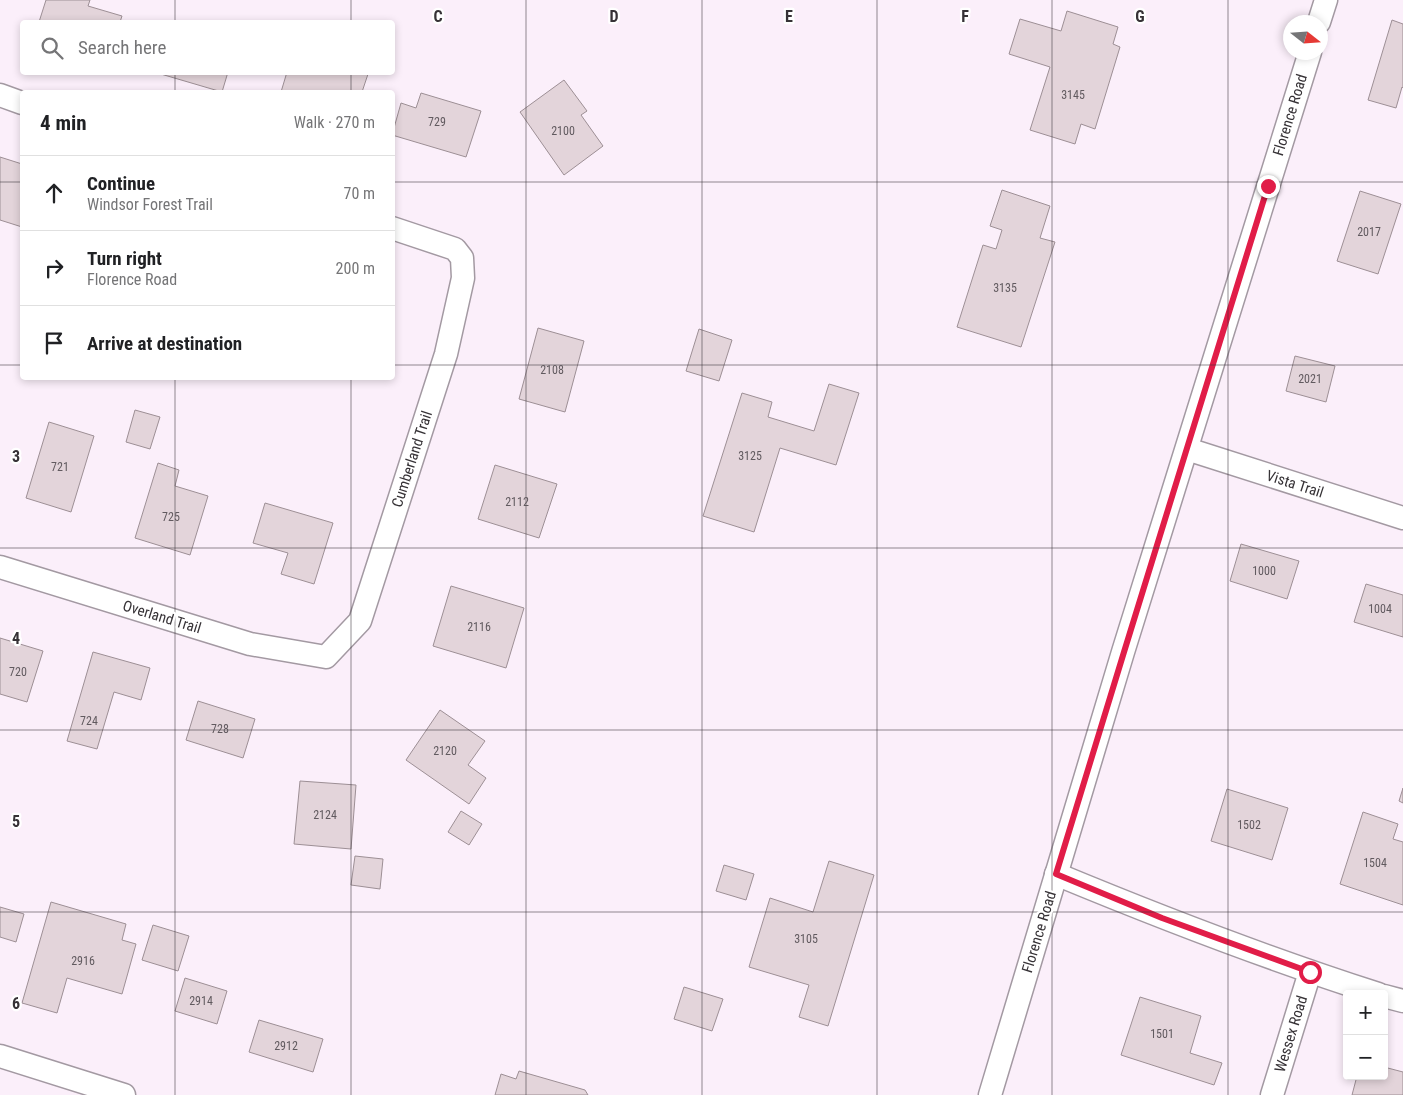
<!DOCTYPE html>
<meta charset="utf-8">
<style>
body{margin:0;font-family:"Roboto Condensed",sans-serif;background:#f6f6f6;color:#202124}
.controls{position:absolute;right:15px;bottom:15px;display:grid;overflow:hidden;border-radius:5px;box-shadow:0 2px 8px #0003}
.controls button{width:45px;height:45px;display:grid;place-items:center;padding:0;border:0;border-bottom:1px solid #e0e0e0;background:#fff;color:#202124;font:25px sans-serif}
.compass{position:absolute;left:1283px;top:15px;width:45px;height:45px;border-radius:50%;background:#fff;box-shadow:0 2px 8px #0003;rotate:107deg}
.stop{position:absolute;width:15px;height:15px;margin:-11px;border:4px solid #e11d48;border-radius:50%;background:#fff}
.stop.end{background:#e11d48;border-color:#fff;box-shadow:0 1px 5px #0008}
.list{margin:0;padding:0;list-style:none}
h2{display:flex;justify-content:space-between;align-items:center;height:65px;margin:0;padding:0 20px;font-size:21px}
h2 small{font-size:16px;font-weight:400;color:#757577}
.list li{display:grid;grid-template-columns:32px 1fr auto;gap:15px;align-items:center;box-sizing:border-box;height:75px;padding:0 20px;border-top:1px solid #e0e0e0}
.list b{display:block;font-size:19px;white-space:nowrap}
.list p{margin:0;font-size:16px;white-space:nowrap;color:#757577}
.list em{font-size:16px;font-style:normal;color:#757577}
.icon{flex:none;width:28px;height:28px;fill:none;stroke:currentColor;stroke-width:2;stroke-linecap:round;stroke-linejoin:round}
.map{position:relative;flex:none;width:1403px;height:1095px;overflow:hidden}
.search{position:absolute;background:#fff;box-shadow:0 2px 8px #0003;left:20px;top:20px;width:375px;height:55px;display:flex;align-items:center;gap:12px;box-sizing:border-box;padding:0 18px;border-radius:5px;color:#757577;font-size:19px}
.panel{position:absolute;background:#fff;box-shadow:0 2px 8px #0003;left:20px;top:90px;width:375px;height:290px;border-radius:5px}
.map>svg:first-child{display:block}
</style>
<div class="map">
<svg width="1403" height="1095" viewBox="0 0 1403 1095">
<rect width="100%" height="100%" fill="#fbeffa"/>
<!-- building -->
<g fill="#e3d4da" stroke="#9d8f95">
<polygon points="46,0 90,0 88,6 122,16 120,22 39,22"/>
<polygon points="1067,11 1118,27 1113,44 1120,47 1095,129 1081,124 1075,144 1030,130 1050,67 1009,54 1020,19 1061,31"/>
<polygon points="1392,20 1403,24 1403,88 1402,87 1396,108 1368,100"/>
<polygon points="154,72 228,72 222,92"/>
<polygon points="287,72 363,72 368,74 362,92 281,92"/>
<polygon points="564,80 587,111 581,115 603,146 564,175 520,112"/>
<polygon points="421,93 481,111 466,157 392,135 401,103 416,108"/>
<polygon points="0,157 22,164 22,227 0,220"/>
<polygon points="1002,190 1050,206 1040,238 1055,242 1021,347 957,327 983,245 996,249 1002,230 990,226"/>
<polygon points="1360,191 1401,204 1378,274 1337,261"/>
<polygon points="538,328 584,341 565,412 519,399"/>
<polygon points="699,329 732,340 719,381 686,371"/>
<polygon points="1295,356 1335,366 1326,402 1286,391"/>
<polygon points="829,384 859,393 836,465 780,448 754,532 703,516 742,393 772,402 768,417 814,431"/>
<polygon points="135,410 160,417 150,449 126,442"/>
<polygon points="49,422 94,436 71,512 26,498"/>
<polygon points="158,463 179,470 175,486 208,496 190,555 135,538"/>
<polygon points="495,465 557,484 539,538 478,519"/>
<polygon points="265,503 333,523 314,584 281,574 288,553 253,543"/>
<polygon points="1241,544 1299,561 1287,599 1230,581"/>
<polygon points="1366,584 1403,595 1403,637 1354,622"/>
<polygon points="451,586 524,608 506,668 433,646"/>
<polygon points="0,638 43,651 27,702 0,694"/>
<polygon points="93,652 150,668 141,700 114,692 97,749 67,741"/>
<polygon points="198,701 255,719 243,758 186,740"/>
<polygon points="440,710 485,741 468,765 486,778 469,804 406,760"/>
<polygon points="300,781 356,785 351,849 294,844"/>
<polygon points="1403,788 1403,803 1399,801"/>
<polygon points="1227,789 1288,808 1272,860 1211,841"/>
<polygon points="461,811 482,824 469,845 448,832"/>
<polygon points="1363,812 1398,824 1393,839 1403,842 1403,905 1340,884"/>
<polygon points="355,856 383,859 380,889 351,885"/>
<polygon points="829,861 874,875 828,1026 799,1017 809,985 749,967 770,898 813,912"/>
<polygon points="724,865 754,874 746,900 716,891"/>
<polygon points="51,902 126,924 122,940 136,944 122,994 67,978 57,1013 22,1003"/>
<polygon points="0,907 24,914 16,942 0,937"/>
<polygon points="153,925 189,936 178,971 142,960"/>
<polygon points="185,978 227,991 217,1024 175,1011"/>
<polygon points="684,987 723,999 712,1031 674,1019"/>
<polygon points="1140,997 1201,1016 1190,1053 1222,1063 1214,1085 1121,1055"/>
<polygon points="259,1020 323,1039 313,1072 249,1052"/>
<polygon points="1384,1067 1403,1072 1403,1095 1352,1095 1357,1076 1384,1076"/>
<polygon points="519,1071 585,1090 588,1095 495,1095 501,1074 516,1079"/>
</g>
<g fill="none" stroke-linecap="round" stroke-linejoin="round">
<defs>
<g id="minor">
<polyline points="1319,22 1326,0"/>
<polyline points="0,95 22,103"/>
<polyline points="1187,449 1403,518"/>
<polyline points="0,567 250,644 326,657 360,621 446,354 463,278 462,258 455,249 392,228"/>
<path d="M 1056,874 C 1162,918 1269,959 1378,994"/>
<polyline points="1384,996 1403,1001"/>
<polyline points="0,1056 124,1095"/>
<polyline points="990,1095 1123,652 1310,52"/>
<polyline points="1272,1095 1310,972"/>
</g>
</defs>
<!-- minor casing -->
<use href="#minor" stroke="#a399a2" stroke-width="25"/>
<!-- minor -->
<use href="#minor" stroke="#fff" stroke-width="22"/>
</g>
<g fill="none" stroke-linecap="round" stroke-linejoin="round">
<!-- route -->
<polyline stroke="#e11d48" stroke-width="6" points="1268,186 1124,652 1056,874 1162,918 1310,972"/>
</g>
<!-- grid -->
<path fill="none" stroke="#363236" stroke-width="1" stroke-opacity="0.55" d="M 175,0 L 175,22M 351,0 L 351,22M 526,0 L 526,1095M 702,0 L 702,1095M 877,0 L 877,1095M 1052,0 L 1052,1095M 1228,0 L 1228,1095M 175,72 L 175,92M 351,72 L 351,92M 0,182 L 22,182M 392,182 L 1403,182M 0,365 L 22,365M 392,365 L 1403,365M 175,378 L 175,1095M 351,378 L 351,1095M 0,548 L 1403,548M 0,730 L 1403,730M 0,912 L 1403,912"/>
<g text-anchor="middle" stroke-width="4.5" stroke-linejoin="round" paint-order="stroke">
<!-- number labels -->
<g font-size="12" fill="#615a5f">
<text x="1073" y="99">3145</text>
<text x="437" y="126">729</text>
<text x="563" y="135">2100</text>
<text x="1369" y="236">2017</text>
<text x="1005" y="292">3135</text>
<text x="552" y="374">2108</text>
<text x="1310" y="383">2021</text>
<text x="750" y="460">3125</text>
<text x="60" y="471">721</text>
<text x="517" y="506">2112</text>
<text x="171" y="521">725</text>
<text x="1264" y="575">1000</text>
<text x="1380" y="613">1004</text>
<text x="479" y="631">2116</text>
<text x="18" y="676">720</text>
<text x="89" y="725">724</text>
<text x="220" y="733">728</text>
<text x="445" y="755">2120</text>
<text x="325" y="819">2124</text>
<text x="1249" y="829">1502</text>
<text x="1375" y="867">1504</text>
<text x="806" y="943">3105</text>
<text x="83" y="965">2916</text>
<text x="201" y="1005">2914</text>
<text x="1162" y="1038">1501</text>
<text x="286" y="1050">2912</text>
</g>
<!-- street labels -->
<g font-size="15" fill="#363236" stroke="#fff">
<text transform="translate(1290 115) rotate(-73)" y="5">Florence Road</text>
<text transform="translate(412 459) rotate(-72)" y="5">Cumberland Trail</text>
<text transform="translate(1295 484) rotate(18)" y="5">Vista Trail</text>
<text transform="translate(162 617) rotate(17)" y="5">Overland Trail</text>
<text transform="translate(1039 932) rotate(-73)" y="5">Florence Road</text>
<text transform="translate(1291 1034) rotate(-73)" y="5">Wessex Road</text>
</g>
</g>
<g font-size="16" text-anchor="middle" font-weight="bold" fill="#363236" stroke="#fff" stroke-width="4.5" stroke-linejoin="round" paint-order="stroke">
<text x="438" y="22">C</text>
<text x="614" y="22">D</text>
<text x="789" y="22">E</text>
<text x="965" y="22">F</text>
<text x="1140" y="22">G</text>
<text x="16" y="462">3</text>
<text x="16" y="644">4</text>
<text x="16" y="827">5</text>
<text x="16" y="1009">6</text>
</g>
</svg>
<div class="controls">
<button>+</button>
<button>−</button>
</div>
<svg class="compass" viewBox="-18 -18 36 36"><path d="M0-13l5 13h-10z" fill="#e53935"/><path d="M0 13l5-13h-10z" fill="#757577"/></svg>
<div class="stop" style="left:1310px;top:972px"></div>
<div class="stop end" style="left:1268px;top:186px"></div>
<div class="search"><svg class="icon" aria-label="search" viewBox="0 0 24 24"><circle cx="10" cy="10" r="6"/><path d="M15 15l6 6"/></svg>Search here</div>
<section class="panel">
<h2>4 min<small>Walk · 270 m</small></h2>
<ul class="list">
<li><svg class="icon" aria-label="ahead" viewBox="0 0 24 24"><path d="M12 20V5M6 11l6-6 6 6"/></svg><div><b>Continue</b><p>Windsor Forest Trail</p></div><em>70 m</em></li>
<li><svg class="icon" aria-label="right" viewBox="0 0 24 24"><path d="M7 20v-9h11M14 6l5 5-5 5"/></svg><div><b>Turn right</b><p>Florence Road</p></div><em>200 m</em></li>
<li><svg class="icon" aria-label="arrive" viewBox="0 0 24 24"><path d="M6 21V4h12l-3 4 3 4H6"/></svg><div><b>Arrive at destination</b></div></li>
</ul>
</section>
</div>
